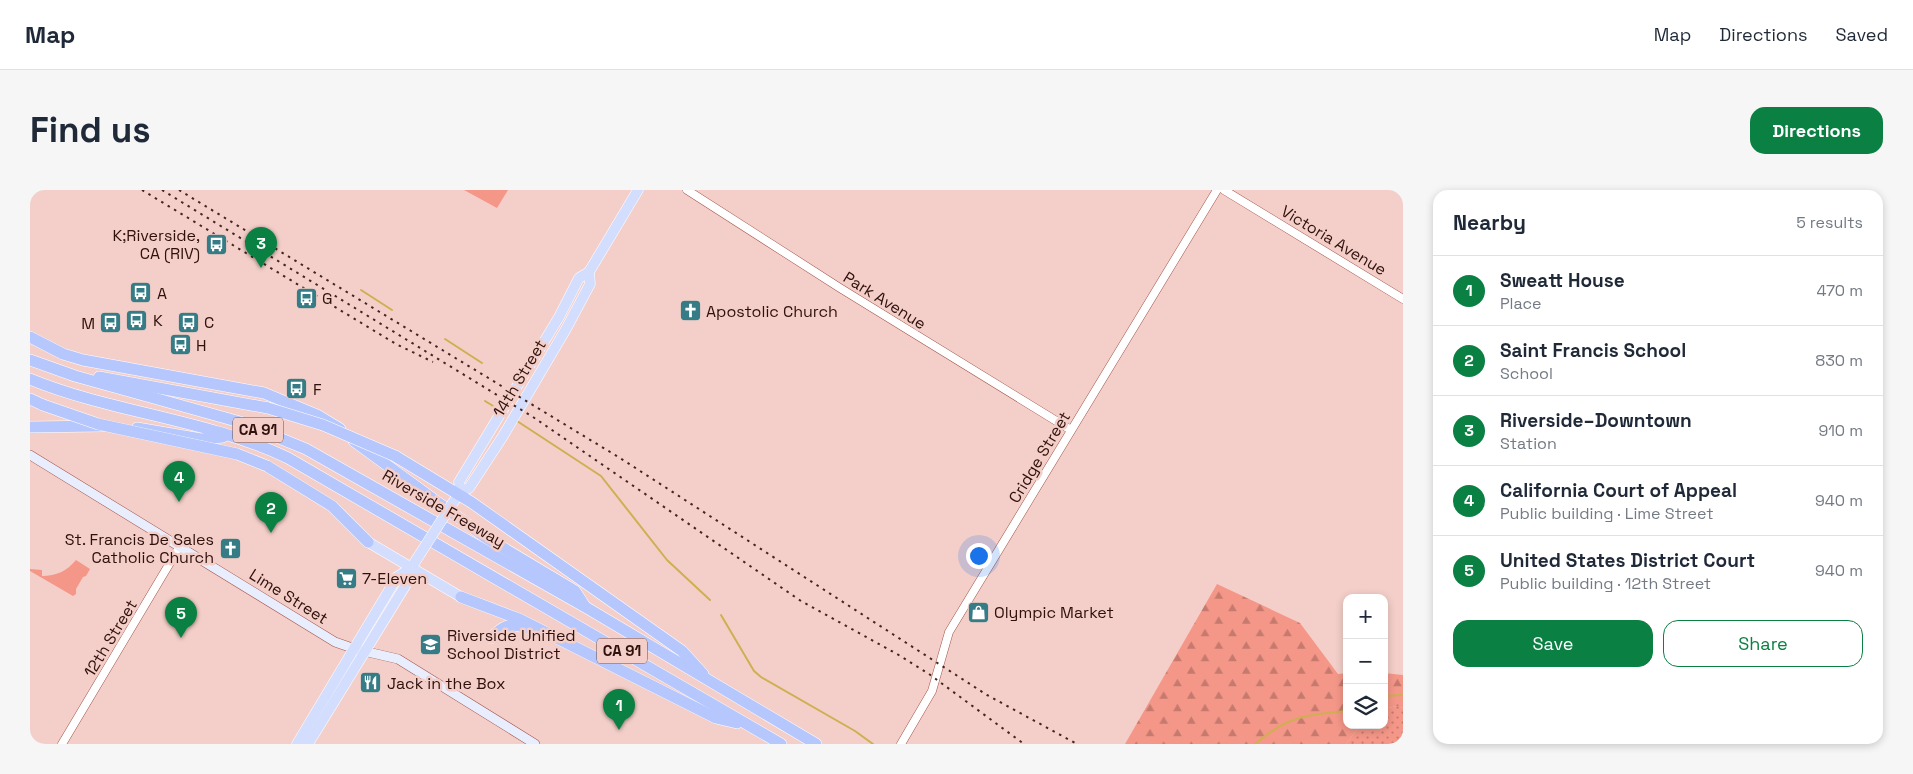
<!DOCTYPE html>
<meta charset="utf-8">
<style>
body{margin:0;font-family:"Space Grotesk",sans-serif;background:#f6f6f7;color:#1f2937}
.controls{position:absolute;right:15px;bottom:15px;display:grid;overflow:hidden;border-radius:10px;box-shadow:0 2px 8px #0003}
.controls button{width:45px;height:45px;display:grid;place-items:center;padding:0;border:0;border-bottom:1px solid #e0e1e3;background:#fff;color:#1f2937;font:25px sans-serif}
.you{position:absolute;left:948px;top:365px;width:18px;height:18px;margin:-12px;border:4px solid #fff;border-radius:50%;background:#1a73e8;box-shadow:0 0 0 8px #1a73e833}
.badge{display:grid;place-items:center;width:32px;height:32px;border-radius:50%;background:#0b8043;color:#fff;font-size:16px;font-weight:700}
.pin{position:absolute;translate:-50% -41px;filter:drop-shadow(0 1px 2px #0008)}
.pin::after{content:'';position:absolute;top:26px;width:18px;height:15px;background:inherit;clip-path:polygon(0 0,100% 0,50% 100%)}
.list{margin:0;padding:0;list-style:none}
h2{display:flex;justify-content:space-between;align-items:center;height:65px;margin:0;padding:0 20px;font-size:21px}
h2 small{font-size:16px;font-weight:400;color:#747a83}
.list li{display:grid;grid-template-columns:32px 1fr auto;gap:15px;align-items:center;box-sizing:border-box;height:70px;padding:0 20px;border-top:1px solid #e0e1e3}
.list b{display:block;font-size:19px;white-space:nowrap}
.list p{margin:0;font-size:16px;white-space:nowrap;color:#747a83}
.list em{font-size:16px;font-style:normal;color:#747a83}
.actions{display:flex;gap:10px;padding:15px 20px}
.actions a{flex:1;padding:11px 0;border:1px solid #0b8043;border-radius:15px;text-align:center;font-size:18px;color:#0b8043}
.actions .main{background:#0b8043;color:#fff}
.icon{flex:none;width:28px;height:28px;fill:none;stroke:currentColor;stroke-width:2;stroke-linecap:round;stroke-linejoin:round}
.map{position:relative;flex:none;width:1373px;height:554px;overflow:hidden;border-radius:15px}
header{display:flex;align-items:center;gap:30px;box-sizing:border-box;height:70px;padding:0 25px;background:#fff;border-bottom:1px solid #e0e1e3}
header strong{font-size:24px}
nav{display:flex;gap:28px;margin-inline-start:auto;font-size:18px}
.intro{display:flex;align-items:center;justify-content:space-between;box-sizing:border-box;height:120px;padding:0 30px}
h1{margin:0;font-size:35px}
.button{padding:12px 22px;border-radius:15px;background:#0b8043;color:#fff;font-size:18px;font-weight:700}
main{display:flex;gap:30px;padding:0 30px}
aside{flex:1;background:#fff;border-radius:15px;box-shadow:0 2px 8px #0003}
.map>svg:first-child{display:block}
</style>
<header>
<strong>Map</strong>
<nav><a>Map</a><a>Directions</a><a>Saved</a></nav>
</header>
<div class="intro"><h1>Find us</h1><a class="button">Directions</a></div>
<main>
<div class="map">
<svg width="1373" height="554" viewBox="0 0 1373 554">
<defs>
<pattern id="grass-dots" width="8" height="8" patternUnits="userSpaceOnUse" patternTransform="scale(1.25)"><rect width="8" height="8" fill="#f49788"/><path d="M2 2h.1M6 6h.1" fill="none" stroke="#c67a6d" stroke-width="1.8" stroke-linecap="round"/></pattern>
<pattern id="forest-firs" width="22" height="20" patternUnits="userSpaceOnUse" patternTransform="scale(1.25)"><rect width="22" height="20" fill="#f49788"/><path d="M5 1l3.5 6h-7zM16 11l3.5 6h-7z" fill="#c67a6d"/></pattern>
</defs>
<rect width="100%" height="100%" fill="#f4cfc9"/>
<!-- grass -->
<polygon fill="url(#grass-dots)" points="1367,516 1373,518 1373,554 1316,554 1330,535 1354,535 1354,519"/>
<!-- forest -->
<g fill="url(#forest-firs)">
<polygon points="1187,394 1270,433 1308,484 1317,483 1317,535 1330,535 1316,554 1095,554"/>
<polygon points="1354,483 1373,485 1373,518 1367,516 1354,519"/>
</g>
<!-- park -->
<g fill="#f49788">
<polygon points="434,0 478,0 467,18"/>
<path d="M 46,370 L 60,379 L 56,386 L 53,387 L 46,399 L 46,404 L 43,406 L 0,381 L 0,379 L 12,380 L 12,386 C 26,386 37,381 46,370 Z"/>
</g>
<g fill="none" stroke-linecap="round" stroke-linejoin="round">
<!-- stream -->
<g stroke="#cfaf51" stroke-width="2">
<polyline points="331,100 362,120"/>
<polyline points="415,149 452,173"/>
<polyline points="455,211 468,219"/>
<polyline points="487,231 571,286 637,370 680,410"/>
<polyline points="691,425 724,481 731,487 825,541 843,554"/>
<polyline points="1354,506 1373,505"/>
<path d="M 1225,554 C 1256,527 1277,524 1317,521"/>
</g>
<defs>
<g id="tertiary">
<polyline points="657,0 810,98 1041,240"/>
<polyline points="1194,0 1373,109"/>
<polyline points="32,554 150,356"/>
<polyline points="871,554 902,501 919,442 1187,0"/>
</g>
<polyline id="secondary" points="0,265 305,452 325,459 368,469 505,554"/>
<g id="primary">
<polyline points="431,301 439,298 473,246 536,139 560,94 559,82"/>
<polyline points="422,314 431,301 429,292 529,127 549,88 559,82 608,0"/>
<polyline points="338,352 431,407"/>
<polyline points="267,554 367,387 381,378"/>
<polyline points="278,554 375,396 381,378 390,364"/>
</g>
<g id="motorway">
<polyline points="0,147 33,164 53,170 234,203 287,225 310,239"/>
<polyline points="0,170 45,186 210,232 276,259 557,418 786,554"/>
<polyline points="69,187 238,218"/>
<path d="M 0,189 C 83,223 177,229 258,268 L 751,554"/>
<polyline points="0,209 13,215"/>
<polyline points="0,237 72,236"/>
<polyline points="107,238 171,249 193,247"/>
<polyline points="324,251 455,347 545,401 554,415"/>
<polyline points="365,266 441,312 652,461 673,484"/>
<polyline points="237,276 302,316 338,352"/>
<polyline points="431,407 489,429 686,528 707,533"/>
<path d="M 461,448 C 473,436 480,432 496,438"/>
</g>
</defs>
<!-- tertiary casing -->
<use href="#tertiary" stroke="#a5574b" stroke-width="9"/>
<!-- secondary casing -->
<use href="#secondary" stroke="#a5574b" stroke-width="10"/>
<!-- primary casing -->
<use href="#primary" stroke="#fff" stroke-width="11"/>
<!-- motorway casing -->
<use href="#motorway" stroke="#fff" stroke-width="12"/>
<!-- tertiary -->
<use href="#tertiary" stroke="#fff" stroke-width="8"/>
<!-- secondary -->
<use href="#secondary" stroke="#e9eefe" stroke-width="9"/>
<!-- primary -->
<use href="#primary" stroke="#d3ddfe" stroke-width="10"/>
<!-- motorway -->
<use href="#motorway" stroke="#b5c7fd" stroke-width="11"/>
<!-- rail -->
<g stroke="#452520" stroke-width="2" stroke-dasharray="2.5 5" stroke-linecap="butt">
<polyline points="112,0 366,154 403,172"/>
<polyline points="132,0 503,227 771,411 867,464 899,484 994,554"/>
<polyline points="149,0 590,268 957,505 1047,554"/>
</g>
<defs>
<polyline id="primary-bridge" points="390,364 422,314"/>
<g id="motorway-bridge">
<polyline points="13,215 68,234 207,264 237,276"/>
<polyline points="238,218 293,235 365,266"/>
</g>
</defs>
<!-- primary-bridge casing -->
<use href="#primary-bridge" stroke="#fff" stroke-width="11" stroke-linecap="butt"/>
<!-- motorway-bridge casing -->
<use href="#motorway-bridge" stroke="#fff" stroke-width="12" stroke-linecap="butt"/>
<!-- primary-bridge -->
<use href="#primary-bridge" stroke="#d3ddfe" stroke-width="10"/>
<!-- motorway-bridge -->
<use href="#motorway-bridge" stroke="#b5c7fd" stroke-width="11"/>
</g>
<!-- icons -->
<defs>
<symbol id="bus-square" viewBox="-11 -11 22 22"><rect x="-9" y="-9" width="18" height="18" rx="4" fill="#357c87" stroke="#f4cfc9"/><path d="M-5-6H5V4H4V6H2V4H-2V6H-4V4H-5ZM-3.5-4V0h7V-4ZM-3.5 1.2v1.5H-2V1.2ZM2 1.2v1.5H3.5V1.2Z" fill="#fff"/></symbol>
<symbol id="church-square" viewBox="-11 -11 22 22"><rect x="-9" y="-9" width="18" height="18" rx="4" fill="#357c87" stroke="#f4cfc9"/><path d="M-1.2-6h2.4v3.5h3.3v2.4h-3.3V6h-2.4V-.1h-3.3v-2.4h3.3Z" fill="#fff"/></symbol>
<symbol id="supermarket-square" viewBox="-11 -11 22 22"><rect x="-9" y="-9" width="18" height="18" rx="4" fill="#357c87" stroke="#f4cfc9"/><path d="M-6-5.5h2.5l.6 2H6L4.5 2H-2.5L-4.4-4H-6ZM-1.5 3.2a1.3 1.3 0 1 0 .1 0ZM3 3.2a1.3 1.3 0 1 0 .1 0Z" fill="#fff"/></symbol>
<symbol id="shop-square" viewBox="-11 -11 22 22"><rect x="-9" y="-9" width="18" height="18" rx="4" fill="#357c87" stroke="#f4cfc9"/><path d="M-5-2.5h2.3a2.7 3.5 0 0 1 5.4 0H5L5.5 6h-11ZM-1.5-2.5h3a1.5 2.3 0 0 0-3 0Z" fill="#fff"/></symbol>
<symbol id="school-square" viewBox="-11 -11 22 22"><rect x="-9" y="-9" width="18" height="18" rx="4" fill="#357c87" stroke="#f4cfc9"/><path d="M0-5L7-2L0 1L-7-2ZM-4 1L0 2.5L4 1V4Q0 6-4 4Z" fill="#fff"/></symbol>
<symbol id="restaurant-square" viewBox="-11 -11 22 22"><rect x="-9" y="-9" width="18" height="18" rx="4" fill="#357c87" stroke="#f4cfc9"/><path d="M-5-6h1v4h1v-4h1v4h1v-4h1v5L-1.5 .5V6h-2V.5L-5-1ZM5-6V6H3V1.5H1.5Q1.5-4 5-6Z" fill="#fff"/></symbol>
</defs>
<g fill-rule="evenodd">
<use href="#bus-square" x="174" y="42" width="25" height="25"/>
<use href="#bus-square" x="98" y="90" width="25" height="25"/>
<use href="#bus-square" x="264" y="96" width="25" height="25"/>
<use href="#church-square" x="648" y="108" width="25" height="25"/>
<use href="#bus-square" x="94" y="118" width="25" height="25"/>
<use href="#bus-square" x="146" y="120" width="25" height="25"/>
<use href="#bus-square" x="68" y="120" width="25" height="25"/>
<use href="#bus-square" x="138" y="142" width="25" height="25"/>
<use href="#bus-square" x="254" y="186" width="25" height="25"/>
<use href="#church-square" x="188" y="346" width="25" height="25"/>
<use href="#supermarket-square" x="304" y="376" width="25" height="25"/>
<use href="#shop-square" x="936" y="410" width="25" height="25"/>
<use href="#school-square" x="388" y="442" width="25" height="25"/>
<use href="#restaurant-square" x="328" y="480" width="25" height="25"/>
</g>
<g text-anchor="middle" stroke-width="5" stroke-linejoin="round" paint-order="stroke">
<!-- shield labels -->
<g fill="#f4cfc9" stroke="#6a4944" stroke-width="1">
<rect x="203" y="227.5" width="50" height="25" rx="4"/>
<rect x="567" y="448.5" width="50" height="25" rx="4"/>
</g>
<g font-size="15" font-weight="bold" fill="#2f100b">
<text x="228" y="245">CA 91</text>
<text x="592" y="466">CA 91</text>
</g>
<!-- poi labels -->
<g font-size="16" fill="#2f100b" stroke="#f4cfc9" text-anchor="start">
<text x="170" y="51" text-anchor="end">K;Riverside,<tspan x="170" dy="18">CA (RIV)</tspan></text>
<text x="127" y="109">A</text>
<text x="292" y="114">G</text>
<text x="676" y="127">Apostolic Church</text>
<text x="123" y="136">K</text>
<text x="174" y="138">C</text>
<text x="65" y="139" text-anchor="end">M</text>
<text x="166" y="161">H</text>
<text x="283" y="205">F</text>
<text x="184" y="355" text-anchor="end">St. Francis De Sales<tspan x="184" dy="18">Catholic Church</tspan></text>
<text x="332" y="394">7-Eleven</text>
<text x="964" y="428">Olympic Market</text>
<text x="417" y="451">Riverside Unified<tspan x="417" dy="18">School District</tspan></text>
<text x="357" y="499">Jack in the Box</text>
</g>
<!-- street labels -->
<g font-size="16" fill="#2f100b" stroke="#f4cfc9">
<text transform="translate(1304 50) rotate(31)" y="6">Victoria Avenue</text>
<text transform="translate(855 110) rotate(32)" y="6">Park Avenue</text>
<text transform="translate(489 188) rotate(-59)" y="6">14th Street</text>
<text transform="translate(1009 267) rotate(-59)" y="6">Cridge Street</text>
<text transform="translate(414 318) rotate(30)" y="6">Riverside Freeway</text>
<text transform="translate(259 406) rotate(32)" y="6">Lime Street</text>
<text transform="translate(80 448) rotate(-59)" y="6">12th Street</text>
</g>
</g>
</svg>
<div class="controls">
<button>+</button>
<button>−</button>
<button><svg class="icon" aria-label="layers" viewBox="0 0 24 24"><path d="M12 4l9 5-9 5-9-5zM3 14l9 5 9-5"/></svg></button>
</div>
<div class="you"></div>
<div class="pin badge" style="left:589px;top:540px">1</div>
<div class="pin badge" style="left:241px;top:343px">2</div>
<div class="pin badge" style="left:231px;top:78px">3</div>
<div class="pin badge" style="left:149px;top:312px">4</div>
<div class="pin badge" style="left:151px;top:448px">5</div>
</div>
<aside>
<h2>Nearby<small>5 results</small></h2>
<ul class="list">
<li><span class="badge">1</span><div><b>Sweatt House</b><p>Place</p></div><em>470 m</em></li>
<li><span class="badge">2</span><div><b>Saint Francis School</b><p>School</p></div><em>830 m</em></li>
<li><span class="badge">3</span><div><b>Riverside–Downtown</b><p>Station</p></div><em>910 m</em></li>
<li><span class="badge">4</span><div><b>California Court of Appeal</b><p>Public building · Lime Street</p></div><em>940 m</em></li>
<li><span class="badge">5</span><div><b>United States District Court</b><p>Public building · 12th Street</p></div><em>940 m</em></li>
</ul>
<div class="actions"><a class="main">Save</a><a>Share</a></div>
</aside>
</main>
